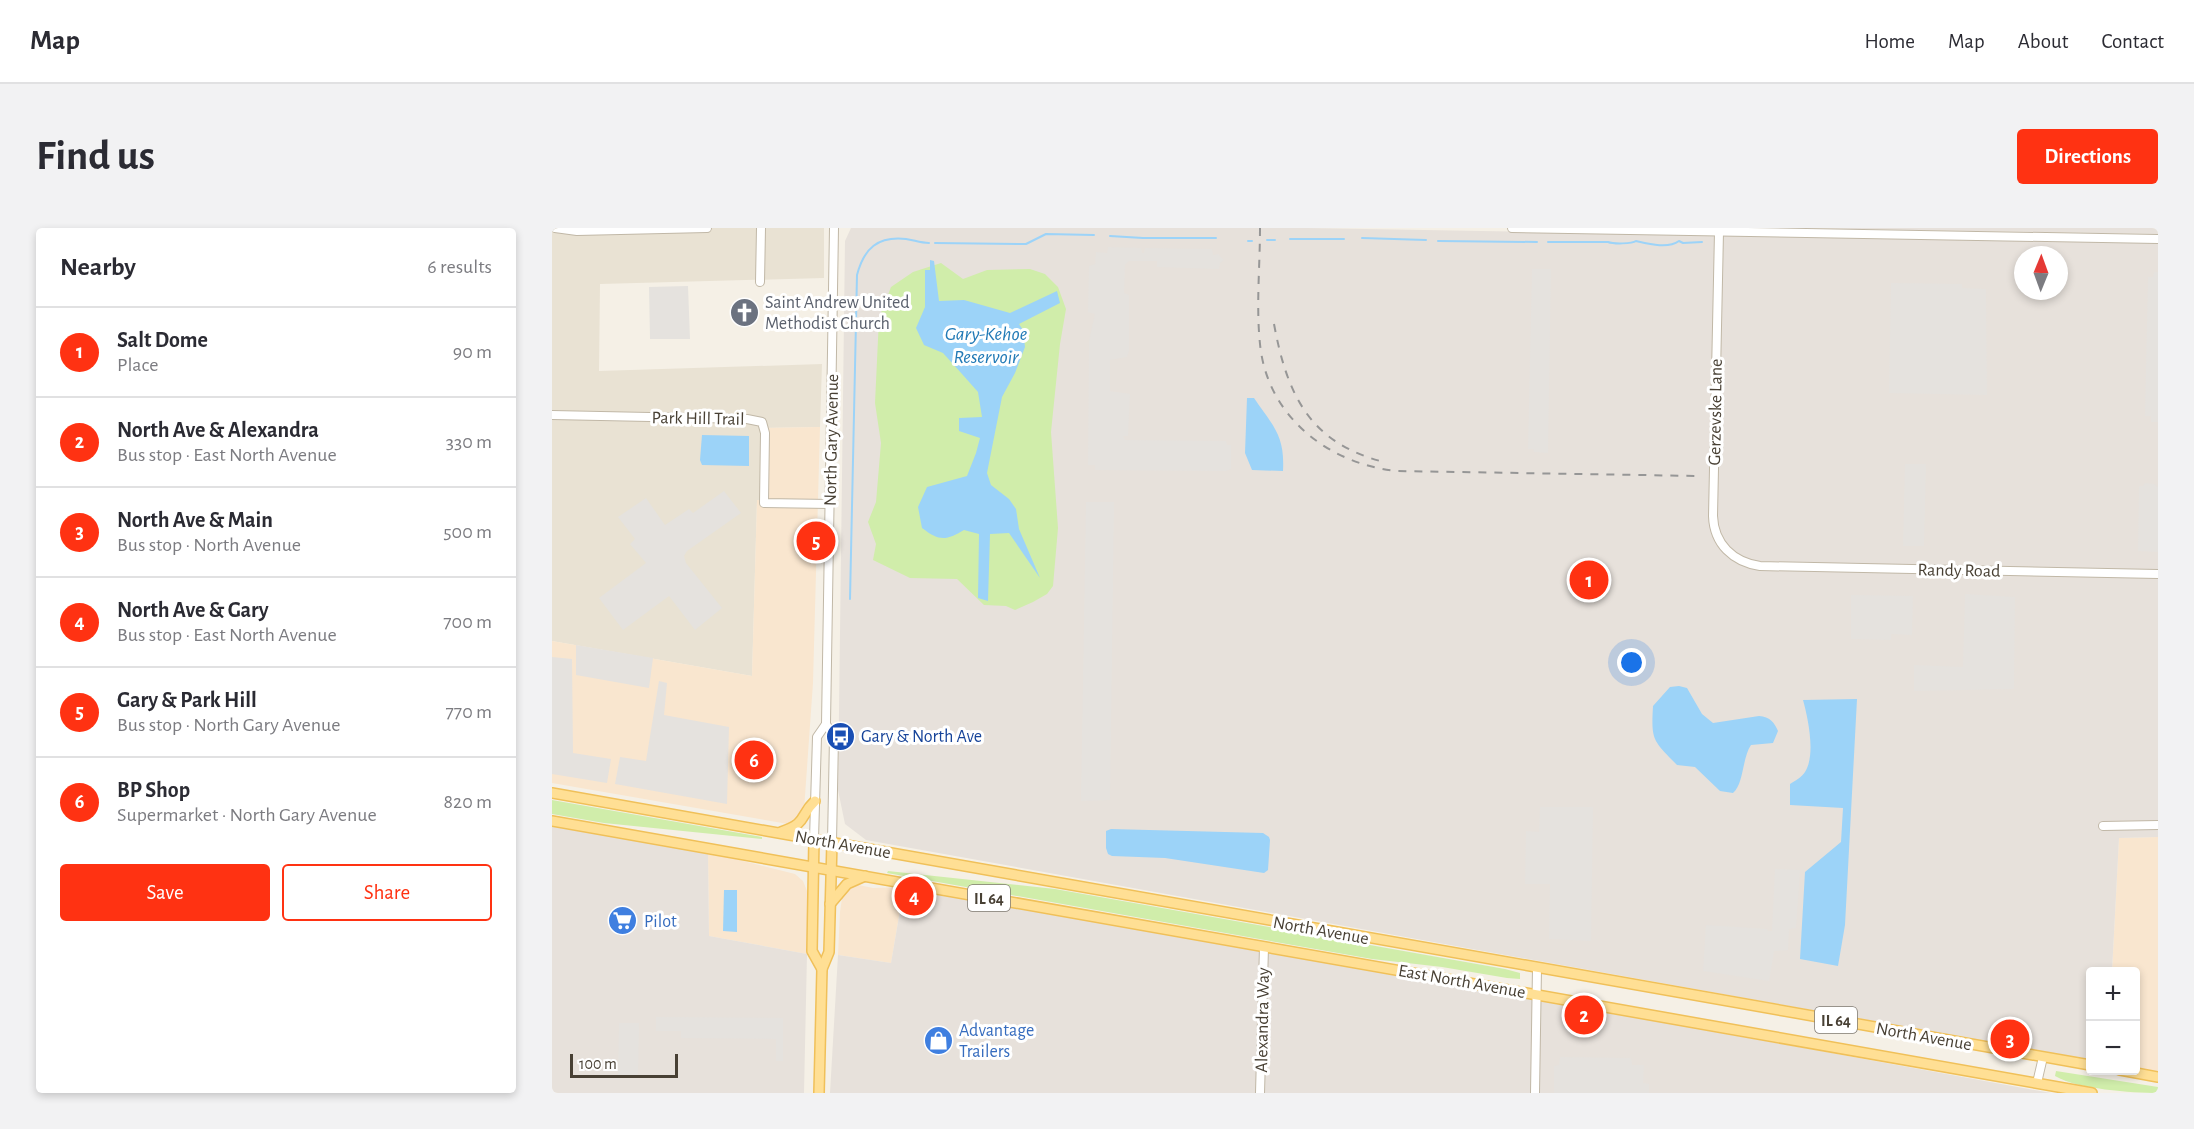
<!DOCTYPE html>
<meta charset="utf-8">
<style>
body{margin:0;font-family:"Alegreya Sans",sans-serif;background:#f2f2f3;color:#2b2b33}
.controls{position:absolute;right:18px;bottom:18px;display:grid;overflow:hidden;border-radius:6px;box-shadow:0 3px 9px #0003}
.controls button{width:54px;height:54px;display:grid;place-items:center;padding:0;border:0;border-bottom:2px solid #e1e1e2;background:#fff;color:#2b2b33;font:30px sans-serif}
.compass{position:absolute;left:1462px;top:18px;width:54px;height:54px;border-radius:50%;background:#fff;box-shadow:0 3px 9px #0003;rotate:1deg}
.scale{position:absolute;left:18px;bottom:15px;width:108px;box-sizing:border-box;padding-left:6px;border:3px solid #484034;border-top:0;font-size:16px;line-height:21px;white-space:nowrap;color:#484034;-webkit-text-stroke:4px #fff;paint-order:stroke}
.you{position:absolute;left:1080px;top:435px;width:21px;height:21px;margin:-15px;border:4px solid #fff;border-radius:50%;background:#1a73e8;box-shadow:0 0 0 9px #1a73e833}
.badge{display:grid;place-items:center;width:39px;height:39px;border-radius:50%;background:#ff3212;color:#fff;font-size:20px;font-weight:700}
.pin{position:absolute;translate:-50% -50%;border:3px solid #fff;box-shadow:0 2px 6px #0006}
.list{margin:0;padding:0;list-style:none}
h2{display:flex;justify-content:space-between;align-items:center;height:78px;margin:0;padding:0 24px;font-size:26px}
h2 small{font-size:20px;font-weight:400;color:#7c7c81}
.list li{display:grid;grid-template-columns:39px 1fr auto;gap:18px;align-items:center;box-sizing:border-box;height:90px;padding:0 24px;border-top:2px solid #e1e1e2}
.list b{display:block;font-size:22px;white-space:nowrap}
.list p{margin:0;font-size:20px;white-space:nowrap;color:#7c7c81}
.list em{font-size:20px;font-style:normal;color:#7c7c81}
.actions{display:flex;gap:12px;padding:18px 24px}
.actions a{flex:1;padding:14px 0;border:2px solid #ff3212;border-radius:6px;text-align:center;font-size:21px;color:#ff3212}
.actions .main{background:#ff3212;color:#fff}
.map{position:relative;flex:none;width:1606px;height:865px;overflow:hidden;border-radius:6px}
header{display:flex;align-items:center;gap:36px;box-sizing:border-box;height:84px;padding:0 30px;background:#fff;border-bottom:2px solid #e1e1e2}
header strong{font-size:28px}
nav{display:flex;gap:33px;margin-inline-start:auto;font-size:21px}
.intro{display:flex;align-items:center;justify-content:space-between;box-sizing:border-box;height:144px;padding:0 36px}
h1{margin:0;font-size:42px}
.button{padding:15px 27px;border-radius:6px;background:#ff3212;color:#fff;font-size:21px;font-weight:700}
main{display:flex;gap:36px;padding:0 36px}
aside{flex:1;background:#fff;border-radius:6px;box-shadow:0 3px 9px #0003}
.map>svg:first-child{display:block}
</style>
<header>
<strong>Map</strong>
<nav><a>Home</a><a>Map</a><a>About</a><a>Contact</a></nav>
</header>
<div class="intro"><h1>Find us</h1><a class="button">Directions</a></div>
<main>
<aside>
<h2>Nearby<small>6 results</small></h2>
<ul class="list">
<li><span class="badge">1</span><div><b>Salt Dome</b><p>Place</p></div><em>90 m</em></li>
<li><span class="badge">2</span><div><b>North Ave &amp; Alexandra</b><p>Bus stop · East North Avenue</p></div><em>330 m</em></li>
<li><span class="badge">3</span><div><b>North Ave &amp; Main</b><p>Bus stop · North Avenue</p></div><em>500 m</em></li>
<li><span class="badge">4</span><div><b>North Ave &amp; Gary</b><p>Bus stop · East North Avenue</p></div><em>700 m</em></li>
<li><span class="badge">5</span><div><b>Gary &amp; Park Hill</b><p>Bus stop · North Gary Avenue</p></div><em>770 m</em></li>
<li><span class="badge">6</span><div><b>BP Shop</b><p>Supermarket · North Gary Avenue</p></div><em>820 m</em></li>
</ul>
<div class="actions"><a class="main">Save</a><a>Share</a></div>
</aside>
<div class="map">
<svg width="1606" height="865" viewBox="0 0 1606 865">
<rect width="100%" height="100%" fill="#f5f0e6"/>
<!-- residential -->
<polygon fill="#e9e2d3" points="0,0 272,0 272,50 48,56 47,143 270,136 268,199 209,200 208,272 205,273 200,448 0,413"/>
<!-- commercial -->
<g fill="#f9e6cf">
<polygon points="268,199 261,455 252,582 244,594 236,596 0,555 0,413 200,448 205,272 208,272 208,200"/>
<polygon points="1606,609 1606,846 1584,841 1584,744 1560,744 1567,610"/>
<polygon points="156,624 243,646 251,653 255,663 255,726 157,708"/>
<polygon points="302,656 321,660 352,659 339,735 286,727 288,684 290,670 293,662"/>
</g>
<!-- industrial -->
<g fill="#e7e1db" fill-rule="evenodd">
<path d="M 299,0 L 755,0 L 1606,15 L 1606,609 L 1567,610 L 1560,743 L 1538,744 L 1538,832 L 314,612 L 293,596 L 286,562 L 293,13 ZM 1471,27 L 1507,27 L 1507,63 L 1471,63 Z"/>
<polygon points="1254,0 1606,0 1606,6 1354,2"/>
<polygon points="0,598 156,624 157,708 255,726 252,865 0,865"/>
<polygon points="352,659 988,772 1499,865 278,865 286,727 339,735"/>
</g>
<!-- green -->
<g fill="#d0edaa">
<polygon points="389,35 411,51 435,42 478,41 493,46 506,59 514,81 508,116 499,204 506,300 501,358 495,366 481,374 463,382 454,378 432,377 405,351 358,350 321,332 324,316 316,294 324,274 329,215 323,175 327,90 339,59 361,44"/>
<polygon points="0,572 210,609 210,611 52,595 0,586"/>
<polygon points="336,643 503,661 953,741 968,745 968,751 955,750 890,739 820,731 335,645"/>
<path d="M 1504,843 L 1606,859 L 1606,865 C 1580,865 1525,861 1503,848 Z"/>
</g>
<!-- parking -->
<g fill="#e5e2de">
<polygon points="556,19 589,20 590,25 592,25 593,20 660,21 661,27 666,26 672,32 668,35 667,41 605,39 605,33 577,33 573,37 572,65 577,67 577,123 575,129 558,132 558,163 578,166 576,208 571,208 573,212 674,213 675,217 679,217 679,241 674,243 543,242 543,237 536,237 537,113 543,86 536,84 537,38 543,36 544,24 555,25"/>
<polygon points="980,41 999,41 996,225 982,224 981,221 976,221"/>
<polygon points="1602,44 1606,44 1606,194 1599,194 1599,188 1593,188 1596,49 1601,49"/>
<polygon points="1339,55 1410,56 1410,60 1434,61 1435,167 1337,165"/>
<polygon points="136,58 138,111 98,111 97,59"/>
<polygon points="1353,236 1374,236 1372,318 1351,318"/>
<polygon points="1593,255 1602,256 1606,259 1606,324 1586,323 1587,258 1591,258"/>
<polygon points="172,263 189,285 135,323 132,328 134,335 170,380 143,402 117,368 71,402 47,370 94,335 78,316 83,311 66,289 94,270 113,297 137,281 141,285"/>
<polygon points="534,274 562,274 558,572 529,573"/>
<polygon points="1413,366 1463,369 1462,461 1362,463 1362,437 1411,439"/>
<polygon points="1299,367 1361,368 1360,407 1339,406 1339,412 1299,411"/>
<polygon points="24,417 101,430 97,460 24,447"/>
<polygon points="0,429 20,431 21,525 59,531 55,555 0,546"/>
<polygon points="107,453 115,455 112,487 177,499 175,576 63,556 68,529 94,533"/>
<polygon points="988,579 1041,579 1039,713 997,711 998,656 973,656 974,603 987,604"/>
<polygon points="1223,641 1248,642 1244,700 1237,701 1236,722 1222,723 1217,753 1151,743 1154,697 1215,701 1216,703 1220,703"/>
<polygon points="104,789 231,790 231,833 224,833 224,811 129,810 129,803 104,803"/>
<polygon points="67,795 87,795 86,847 66,847"/>
<polygon points="1008,829 1079,830 1080,837 1092,837 1091,855 1097,856 1097,865 1002,865 1002,838 1007,837"/>
</g>
<!-- water -->
<g fill="#9cd3f8">
<path d="M 378,32 L 382,33 L 387,73 L 412,72 L 458,85 L 505,63 L 508,75 L 467,96 L 471,102 L 473,119 L 463,145 L 450,169 L 435,245 L 439,257 L 457,271 L 464,281 L 467,301 L 488,350 L 457,305 L 438,306 L 436,373 L 426,370 L 427,306 L 412,302 C 394,313 387,313 370,300 L 366,279 L 375,259 L 415,248 L 424,225 L 428,210 L 407,203 L 407,190 L 430,189 L 426,164 L 410,146 L 391,125 L 372,117 L 364,100 L 373,79 L 373,42 L 378,42 Z"/>
<path d="M 695,170 L 702,170 C 721,198 733,207 731,243 L 700,242 L 693,225 Z"/>
<polygon points="150,207 197,208 197,238 150,237 148,232"/>
<path d="M 1127,458 L 1135,460 L 1150,486 L 1161,495 L 1207,488 C 1218,489 1222,494 1226,503 L 1221,515 L 1199,517 C 1190,530 1192,556 1181,565 L 1168,563 L 1143,539 L 1125,537 C 1101,512 1099,513 1101,478 L 1118,459 Z"/>
<path d="M 1305,471 L 1293,697 L 1286,738 L 1248,731 L 1253,644 L 1289,614 L 1291,580 L 1238,577 L 1238,556 C 1243,553 1250,549 1253,544 C 1264,527 1256,490 1251,472 Z"/>
<polygon points="559,601 711,605 717,609 718,612 716,642 712,645 613,630 560,628 556,626 554,620 554,603"/>
<polygon points="172,662 185,662 185,704 171,703"/>
</g>
<g fill="none" stroke-linecap="round" stroke-linejoin="round">
<!-- stream -->
<g stroke="#9cd3f8" stroke-width="2">
<polyline points="558,8 591,10 664,10"/>
<polyline points="810,10 874,12"/>
<polyline points="738,11 792,11"/>
<polyline points="715,12 723,12"/>
<polyline points="696,13 700,13"/>
<polyline points="886,13 985,14"/>
<path d="M 996,14 L 1056,14 C 1061,16 1080,16 1084,13 C 1097,16 1116,21 1127,13 L 1131,15 L 1150,14"/>
<polyline points="383,15 474,16 494,6 542,7"/>
<path d="M 298,371 L 305,47 C 312,20 326,8 354,11 C 362,12 368,15 377,15"/>
</g>
<defs>
<g id="minor">
<polyline points="3,0 25,3 155,0"/>
<polyline points="960,0 1606,11"/>
<path d="M 1167,4 L 1161,288 C 1162,316 1181,334 1208,338 L 1606,346"/>
<polyline points="208,54 209,0"/>
<polyline points="0,187 195,191 210,194 213,205 212,275 278,276"/>
<polyline points="274,496 282,509 280,614"/>
<polyline points="1551,598 1606,597"/>
<polyline points="262,611 265,509 274,496 282,0"/>
<polyline points="1485,855 1491,829"/>
<polyline points="708,865 712,719"/>
<polyline points="983,865 985,740"/>
</g>
<g id="major">
<polyline points="0,565 1538,837"/>
<polyline points="0,593 1540,865"/>
<path d="M 229,604 C 256,595 247,588 263,573"/>
<polyline points="262,611 260,723 270,741"/>
<polyline points="278,676 295,656 313,648"/>
<polyline points="1568,842 1606,849"/>
<polyline points="267,865 270,741 277,724 280,614"/>
</g>
</defs>
<!-- minor casing -->
<use href="#minor" stroke="#c1b8a7" stroke-width="10"/>
<!-- major casing -->
<use href="#major" stroke="#f0c059" stroke-width="12"/>
<!-- minor -->
<use href="#minor" stroke="#fff" stroke-width="8"/>
<!-- major -->
<use href="#major" stroke="#ffdf94" stroke-width="9"/>
<!-- rail -->
<g stroke="#969696" stroke-width="2" stroke-dasharray="8 8" stroke-linecap="butt">
<path d="M 708,0 C 708,38 704,78 708,116 C 715,188 776,236 845,243 L 1148,248"/>
<path d="M 722,96 C 735,166 757,215 832,234"/>
</g>
</g>
<!-- icons -->
<defs>
<symbol id="church-disc" viewBox="-11 -11 22 22"><circle r="9.5" fill="#6b7280" stroke="#fff"/><path d="M-1.2-6h2.4v3.5h3.3v2.4h-3.3V6h-2.4V-.1h-3.3v-2.4h3.3Z" fill="#fff"/></symbol>
<symbol id="bus-disc" viewBox="-11 -11 22 22"><circle r="9.5" fill="#1a4fb4" stroke="#fff"/><path d="M-5-6H5V4H4V6H2V4H-2V6H-4V4H-5ZM-3.5-4V0h7V-4ZM-3.5 1.2v1.5H-2V1.2ZM2 1.2v1.5H3.5V1.2Z" fill="#fff"/></symbol>
<symbol id="supermarket-disc" viewBox="-11 -11 22 22"><circle r="9.5" fill="#3f7fe0" stroke="#fff"/><path d="M-6-5.5h2.5l.6 2H6L4.5 2H-2.5L-4.4-4H-6ZM-1.5 3.2a1.3 1.3 0 1 0 .1 0ZM3 3.2a1.3 1.3 0 1 0 .1 0Z" fill="#fff"/></symbol>
<symbol id="shop-disc" viewBox="-11 -11 22 22"><circle r="9.5" fill="#3f7fe0" stroke="#fff"/><path d="M-5-2.5h2.3a2.7 3.5 0 0 1 5.4 0H5L5.5 6h-11ZM-1.5-2.5h3a1.5 2.3 0 0 0-3 0Z" fill="#fff"/></symbol>
</defs>
<g fill-rule="evenodd">
<use href="#church-disc" x="176" y="68" width="33" height="33"/>
<use href="#bus-disc" x="272" y="492" width="33" height="33"/>
<use href="#supermarket-disc" x="54" y="676" width="33" height="33"/>
<use href="#shop-disc" x="370" y="796" width="33" height="33"/>
</g>
<g text-anchor="middle" stroke-width="6" stroke-linejoin="round" paint-order="stroke">
<!-- shield labels -->
<g fill="#fff" stroke="#7f7971" stroke-width="1.5">
<rect x="416" y="657" width="42" height="26" rx="4.5"/>
<rect x="1263" y="779" width="42" height="26" rx="4.5"/>
</g>
<g font-size="16" font-weight="bold" fill="#484034">
<text x="437" y="676">IL 64</text>
<text x="1284" y="798">IL 64</text>
</g>
<!-- worship labels -->
<g font-size="18" fill="#5b616d" stroke="#fff" text-anchor="start">
<text x="213" y="80">Saint Andrew United<tspan x="213" dy="21">Methodist Church</tspan></text>
</g>
<!-- street labels -->
<g font-size="18" fill="#484034" stroke="#fff">
<text transform="translate(1163 184) rotate(-89)" y="6">Gerzevske Lane</text>
<text transform="translate(146 190) rotate(1)" y="6">Park Hill Trail</text>
<text transform="translate(279 212) rotate(-89)" y="6">North Gary Avenue</text>
<text transform="translate(1407 342) rotate(1)" y="6">Randy Road</text>
<text transform="translate(291 616) rotate(10)" y="6">North Avenue</text>
<text transform="translate(769 702) rotate(10)" y="6">North Avenue</text>
<text transform="translate(910 753) rotate(10)" y="6">East North Avenue</text>
<text transform="translate(710 792) rotate(-89)" y="6">Alexandra Way</text>
<text transform="translate(1372 808) rotate(10)" y="6">North Avenue</text>
</g>
<!-- transit labels -->
<g font-size="18" fill="#164399" stroke="#fff" text-anchor="start">
<text x="309" y="514">Gary &amp; North Ave</text>
</g>
<!-- shop labels -->
<g font-size="18" fill="#366cbe" stroke="#fff" text-anchor="start">
<text x="92" y="699">Pilot</text>
<text x="407" y="808">Advantage<tspan x="407" dy="21">Trailers</tspan></text>
</g>
<!-- water labels -->
<g font-size="20" font-style="italic" fill="#217ab6" stroke="#fff">
<text x="434" y="112">Gary-Kehoe<tspan x="434" dy="23">Reservoir</tspan></text>
</g>
</g>
</svg>
<div class="controls">
<button>+</button>
<button>−</button>
</div>
<svg class="compass" viewBox="-18 -18 36 36"><path d="M0-13l5 13h-10z" fill="#e53935"/><path d="M0 13l5-13h-10z" fill="#7c7c81"/></svg>
<div class="scale">100 m</div>
<div class="you"></div>
<div class="pin badge" style="left:1037px;top:352px">1</div>
<div class="pin badge" style="left:1032px;top:787px">2</div>
<div class="pin badge" style="left:1458px;top:811px">3</div>
<div class="pin badge" style="left:362px;top:668px">4</div>
<div class="pin badge" style="left:264px;top:313px">5</div>
<div class="pin badge" style="left:202px;top:532px">6</div>
</div>
</main>
